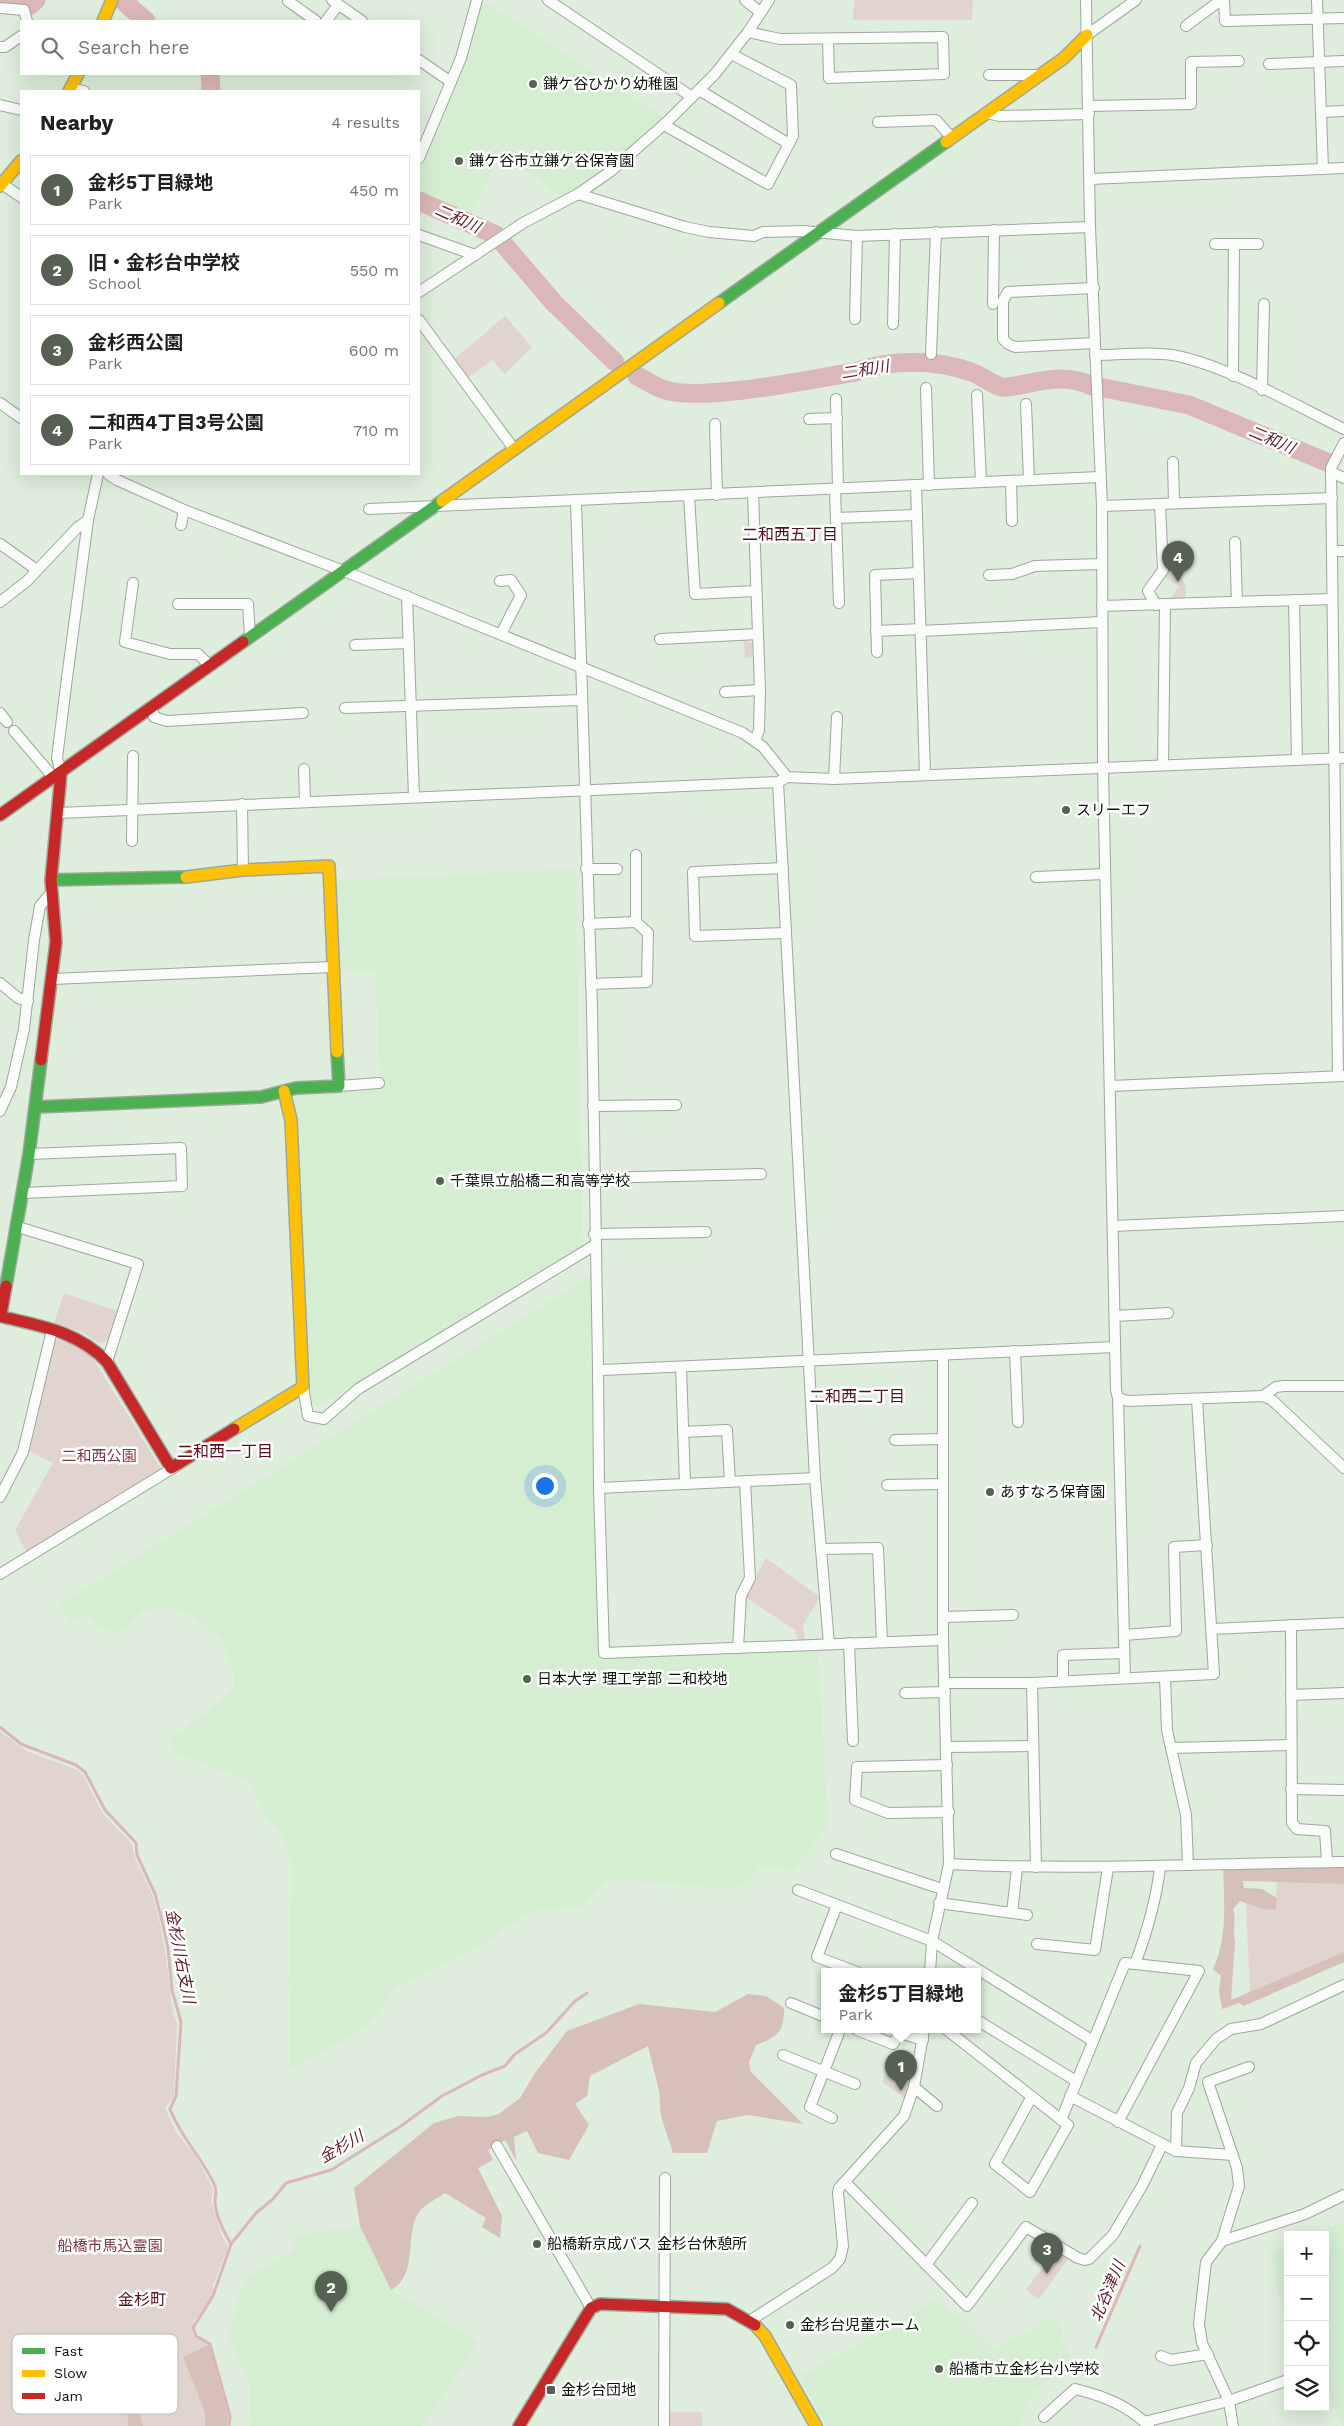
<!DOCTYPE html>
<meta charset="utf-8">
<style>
body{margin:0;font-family:"Work Sans","Noto Sans JP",sans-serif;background:#f6f6f6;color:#202124}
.controls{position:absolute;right:15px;bottom:15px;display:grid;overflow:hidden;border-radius:0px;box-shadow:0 5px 20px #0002}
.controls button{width:45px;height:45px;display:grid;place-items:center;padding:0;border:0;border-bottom:1px solid #e0e0e0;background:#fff;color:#202124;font:25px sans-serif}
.you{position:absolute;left:544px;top:1485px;width:18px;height:18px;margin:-12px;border:4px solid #fff;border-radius:50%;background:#1a73e8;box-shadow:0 0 0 8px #1a73e833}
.badge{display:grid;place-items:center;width:32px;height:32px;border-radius:50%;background:#566154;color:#fff;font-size:16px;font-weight:700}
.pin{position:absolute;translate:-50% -41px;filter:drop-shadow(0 1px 2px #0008)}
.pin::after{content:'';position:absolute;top:26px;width:18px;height:15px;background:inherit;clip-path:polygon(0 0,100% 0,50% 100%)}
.popup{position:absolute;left:821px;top:1968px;width:160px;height:65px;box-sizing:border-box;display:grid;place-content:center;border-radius:0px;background:#fff;filter:drop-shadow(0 1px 4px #0005);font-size:16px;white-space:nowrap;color:#757577}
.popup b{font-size:19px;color:#202124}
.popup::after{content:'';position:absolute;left:50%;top:100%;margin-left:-10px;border:10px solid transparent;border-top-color:#fff}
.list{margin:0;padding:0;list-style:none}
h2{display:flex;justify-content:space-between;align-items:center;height:65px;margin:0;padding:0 20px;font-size:21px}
h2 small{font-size:16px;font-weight:400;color:#757577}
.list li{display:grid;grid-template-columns:32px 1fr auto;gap:15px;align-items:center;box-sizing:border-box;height:70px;margin:0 10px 10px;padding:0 10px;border:1px solid #e0e0e0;border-radius:0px}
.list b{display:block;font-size:19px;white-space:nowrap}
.list p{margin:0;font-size:16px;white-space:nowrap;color:#757577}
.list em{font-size:16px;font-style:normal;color:#757577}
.icon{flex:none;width:28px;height:28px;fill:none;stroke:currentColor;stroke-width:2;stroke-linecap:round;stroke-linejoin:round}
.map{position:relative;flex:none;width:1344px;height:2426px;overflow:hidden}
.search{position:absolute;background:#fff;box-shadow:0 5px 20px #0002;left:20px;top:20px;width:400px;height:55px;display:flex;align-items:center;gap:12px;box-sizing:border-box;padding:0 18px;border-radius:0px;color:#757577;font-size:19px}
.panel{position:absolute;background:#fff;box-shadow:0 5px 20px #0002;left:20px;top:90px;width:400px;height:385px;border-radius:0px}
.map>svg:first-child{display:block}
</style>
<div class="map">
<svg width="1344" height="2426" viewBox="0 0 1344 2426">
<rect width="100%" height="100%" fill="#deeddc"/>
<!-- built -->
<g fill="#d5eed2">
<polygon points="482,0 666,119 611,168 563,197 500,152 469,220 419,198 419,169 441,112 488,143 443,111 466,57"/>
<polygon points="575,869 583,1244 318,1407 310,1403 296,1118 292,1098 295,1094 380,1088 376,971 337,973 334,881"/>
<polygon points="591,1276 601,1659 818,1648 828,1826 793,1870 760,1865 751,1879 733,1889 610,1879 579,1907 531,1911 481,1945 396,1987 366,2027 291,2070 289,1977 292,1864 286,1842 267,1817 248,1780 179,1755 168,1741 221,1700 234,1686 234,1671 220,1637 191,1614 170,1607 143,1611 134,1618 127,1629 115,1634 100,1626 89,1616 70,1620 59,1605"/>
<polygon points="1344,2221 1344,2426 1343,2426 1325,2386 1325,2235 1313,2235"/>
<polygon points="360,2226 391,2290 477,2342 468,2359 421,2426 249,2426 251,2389 228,2334 245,2279 293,2252 296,2236"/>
<polygon points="1288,2246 1288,2324 1278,2291 1272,2253"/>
<polygon points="936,2300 962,2319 993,2350 1012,2337 1022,2336 1049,2318 1058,2323 1062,2333 1062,2340 1073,2361 1032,2394 1019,2426 827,2426 800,2377"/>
</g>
<!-- green -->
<g fill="#e1d4ce">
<polygon points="854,0 973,0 972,20 853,20"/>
<polygon points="505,316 532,347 505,374 492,360 466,379 452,361"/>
<polygon points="1171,561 1186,586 1186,599 1170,600 1179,586 1166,578 1166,562"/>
<polygon points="744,640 752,643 752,657 745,658"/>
<polygon points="64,1293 117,1311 108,1340 99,1343 82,1332 54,1323"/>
<polygon points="55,1339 84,1349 90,1354 163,1472 27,1553 15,1530 53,1463 27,1450"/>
<polygon points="766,1558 820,1597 803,1625 805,1640 798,1640 795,1630 745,1597"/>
<path d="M 0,1731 L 26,1751 L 75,1769 L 83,1775 L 103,1814 L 132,1844 C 134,1864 146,1878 153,1897 C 165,1936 168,1977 174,2018 L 177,2023 L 174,2096 L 165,2108 L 175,2131 L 195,2155 L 213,2189 L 211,2201 L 221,2234 L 228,2247 L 213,2285 L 213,2293 L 206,2308 L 194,2321 L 191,2331 L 196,2337 L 209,2345 L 228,2416 L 227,2426 L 0,2426 Z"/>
<polygon points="1277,1881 1344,1884 1344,1952 1250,1993 1246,1904 1264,1910 1276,1909"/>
<polygon points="886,2074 910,2083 906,2099 882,2082"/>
<polygon points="1056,2250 1068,2259 1039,2299 1026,2290"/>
<rect x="668" y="2412" width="34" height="14"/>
</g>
<!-- forest -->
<g fill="#d7bfba">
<path d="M 1344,1864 L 1344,1884 L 1243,1881 L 1244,1888 L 1262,1889 L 1277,1898 L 1276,1909 L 1264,1910 L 1240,1901 L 1233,1909 C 1237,1920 1232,1930 1235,1941 L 1231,2000 L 1344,1952 L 1344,1962 L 1244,2006 L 1239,2003 L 1222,2009 L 1219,1991 L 1221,1976 L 1213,1969 C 1228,1937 1224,1901 1223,1866 Z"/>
<path d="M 748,1994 L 766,1996 L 784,2008 C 784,2033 777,2037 756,2045 L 749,2062 L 751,2072 L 803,2124 L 748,2115 L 717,2121 L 707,2153 L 673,2153 L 661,2116 L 659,2091 L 648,2046 L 590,2076 L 587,2096 L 575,2104 L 589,2125 L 569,2160 L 538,2153 L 527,2131 L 514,2137 L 516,2160 L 505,2140 L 488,2150 L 493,2160 L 478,2168 L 502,2216 L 500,2238 L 482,2227 L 486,2218 L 445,2193 C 437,2199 422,2205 417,2215 C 405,2239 418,2275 391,2290 L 360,2226 L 354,2188 L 434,2123 L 458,2116 L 487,2117 L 499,2114 L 520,2098 L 535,2073 L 567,2031 L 639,2004 L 715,2012 Z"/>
<polygon points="209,2345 228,2416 227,2426 205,2426 205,2412 183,2357"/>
<polygon points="138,2401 143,2426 128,2426 127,2403"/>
</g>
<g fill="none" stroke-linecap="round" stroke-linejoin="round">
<!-- stream -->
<g stroke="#dbb7b7" stroke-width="3">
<path d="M 0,1727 L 21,1744 L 76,1765 L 85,1772 L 105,1810 L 136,1843 L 137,1855 L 155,1894 L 162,1921 L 168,1948 L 172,1990 L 181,2022 L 176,2096 L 170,2109 C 181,2138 202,2157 215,2186 C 217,2191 215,2196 215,2201 C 215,2215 224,2232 231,2244"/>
<polyline points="1096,2347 1140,2246"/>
<polyline points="229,2426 230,2416 210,2344 196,2336 193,2328 213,2296 231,2244 256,2213 273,2199 286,2183 331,2170 401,2126 442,2096 482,2075 505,2066 515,2054 546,2033 575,2001 587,1993"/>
</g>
<!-- river -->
<g stroke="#dbb7b7" stroke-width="19">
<polyline points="122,0 146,21"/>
<polyline points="2,4 29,6 36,0"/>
<polyline points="210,74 211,91"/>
<polyline points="419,201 496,235"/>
<polyline points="501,241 554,303 615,362"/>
<path d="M 637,376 C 646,380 655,387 665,390 C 704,402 811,379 855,372 C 892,359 934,359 971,372 C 981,375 992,385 1002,387 C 1009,388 1018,385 1025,384 C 1049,379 1069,375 1092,386"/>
<polyline points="1099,387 1189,405 1329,463"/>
</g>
<defs>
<g id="street">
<polyline points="332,0 362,21"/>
<polyline points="548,0 692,97"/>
<polyline points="745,0 760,12"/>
<polyline points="1086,0 1090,227 1102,506 1103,768 1116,1390 1118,1398 1128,1401 1263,1396 1272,1400 1344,1468"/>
<polyline points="1224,0 1225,21 1344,18"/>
<polyline points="1317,0 1323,169"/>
<polyline points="288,1 316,21"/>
<polyline points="0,8 24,10 27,21"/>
<polyline points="326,21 338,5"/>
<polyline points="1186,26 1221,0"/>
<polyline points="748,32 780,39 943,37 944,74 829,78 828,39"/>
<polyline points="1087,35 1136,0"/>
<polyline points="0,47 5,47 21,36"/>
<polyline points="419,60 451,82"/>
<polyline points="1269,64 1344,61"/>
<polyline points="989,75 1040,75"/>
<polyline points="71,88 84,91"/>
<polyline points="699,90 789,144"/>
<polyline points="0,105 21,110"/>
<polyline points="1089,106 1191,104 1191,62 1239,61"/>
<polyline points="1321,112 1344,111"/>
<polyline points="986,113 1000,116 1089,114"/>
<polyline points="878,122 936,120 952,138"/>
<polyline points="664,125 768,184 793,136 791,85 731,54"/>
<polyline points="419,158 461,58 477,0"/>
<polyline points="1090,179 1344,168"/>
<polyline points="2,184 21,197"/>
<polyline points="578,194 685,227 709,232 754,236 763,232 804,231 857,236 1090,227"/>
<polyline points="419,235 475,255"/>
<polyline points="1215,244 1258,244"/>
<polyline points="1094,288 1008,292 1003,301 1003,339 1008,344 1015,347 1095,343"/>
<polyline points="419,292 523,223 578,194 611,171 669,120 715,74 748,32 769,0"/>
<polyline points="993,304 994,230"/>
<polyline points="855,319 857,236"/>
<polyline points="419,320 514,449"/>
<polyline points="893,324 895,234"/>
<polyline points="931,354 936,232"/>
<path d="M 1095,355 C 1120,355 1148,351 1172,355 C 1224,364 1295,405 1344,429"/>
<polyline points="1233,376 1234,244"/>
<polyline points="926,388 929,485"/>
<polyline points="1262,390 1264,304"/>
<polyline points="977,395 981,482"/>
<polyline points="836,399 838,489"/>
<polyline points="0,403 21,418"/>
<polyline points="1026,404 1029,480"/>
<polyline points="809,419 837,418"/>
<polyline points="715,424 717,495"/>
<polyline points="1173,462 1174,503"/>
<polyline points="1331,472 1344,478"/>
<polyline points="108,474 117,480 184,510 354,575 743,733 763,747 787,777 834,779 1344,758"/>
<polyline points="1011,481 1012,521"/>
<polyline points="916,485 925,775"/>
<polyline points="835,489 839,603"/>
<polyline points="753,493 760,690 759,730 755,741"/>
<polyline points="689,496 695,594 756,591"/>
<polyline points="576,502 592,1007 598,1368 602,1370 1115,1347"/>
<polyline points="1102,506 1332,498"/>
<polyline points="369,509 1099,477"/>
<polyline points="836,518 917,515"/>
<polyline points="181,525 184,510"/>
<polyline points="1235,542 1237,602"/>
<polyline points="0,544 37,570"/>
<polyline points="1333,551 1344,551"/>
<polyline points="989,575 1012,574 1035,566 1102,564"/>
<polyline points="500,581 511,580 521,595 501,634"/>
<polyline points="133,583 125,642 170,654 198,654 210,666"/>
<polyline points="407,596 414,797"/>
<polyline points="1294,600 1297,760"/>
<polyline points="0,602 27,581 77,528 88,520"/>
<polyline points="178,604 248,604 250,637"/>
<polyline points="1156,605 1148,591 1163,570 1160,504"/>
<polyline points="1102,606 1332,599"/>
<polyline points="876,631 921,629"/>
<polyline points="921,631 1102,622"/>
<polyline points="660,639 758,634"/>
<polyline points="355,645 409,643"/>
<polyline points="877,652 875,575 919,573"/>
<polyline points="725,692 760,690"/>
<polyline points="152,708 154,717 167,721 303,713"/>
<polyline points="345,708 582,700"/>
<polyline points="0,713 7,722"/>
<polyline points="14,731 54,778"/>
<polyline points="1163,765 1165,605"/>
<polyline points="304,769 305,801"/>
<polyline points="61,773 57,758 67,678 88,520 98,474"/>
<polyline points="834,779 837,717"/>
<polyline points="778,782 815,1478 829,1644"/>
<polyline points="242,804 243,870"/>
<polyline points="59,813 778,782 784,779"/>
<polyline points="132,841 133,756"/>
<polyline points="783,868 693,872 695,936 786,933"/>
<polyline points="586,869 617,869"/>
<polyline points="1036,877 1105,874"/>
<polyline points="588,924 636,922"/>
<polyline points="52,979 332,967"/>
<polyline points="0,983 18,998 28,1001"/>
<polyline points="591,984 647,982 648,933 636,922 636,855"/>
<polyline points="1338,1076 1331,468 1344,443"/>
<polyline points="339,1086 379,1083"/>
<polyline points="1111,1086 1344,1076"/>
<polyline points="593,1106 676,1105"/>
<polyline points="0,1111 11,1087 24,1029 34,940 40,906 51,893"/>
<polyline points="594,1178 761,1174"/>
<polyline points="23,1193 182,1186 181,1148 29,1154"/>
<polyline points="1113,1226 1344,1216"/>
<polyline points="18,1227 138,1264 107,1362"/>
<polyline points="594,1234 706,1232"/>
<polyline points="1115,1316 1168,1313"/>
<polyline points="1015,1351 1018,1422"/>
<polyline points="681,1367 685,1484"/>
<polyline points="598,1368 599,1488 604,1653 943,1640"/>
<polyline points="303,1387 308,1416 324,1419 358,1389 595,1245"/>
<polyline points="1263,1396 1276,1387 1284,1386 1344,1386"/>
<polyline points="1118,1398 1125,1678"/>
<polyline points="683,1432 727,1430 730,1482"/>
<polyline points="895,1440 943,1439"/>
<polyline points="887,1485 943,1484"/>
<polyline points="599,1488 815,1478"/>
<polyline points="0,1497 23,1452 52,1330"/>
<polyline points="821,1549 878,1548 882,1642"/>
<polyline points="0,1574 173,1468"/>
<polyline points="943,1617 1013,1615"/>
<polyline points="1291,1625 1292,1823 1297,1829 1325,1831 1327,1862"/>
<polyline points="1212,1629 1344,1623"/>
<polyline points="1124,1635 1176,1631 1174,1547 1207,1545"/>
<polyline points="849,1643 853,1741"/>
<polyline points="738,1648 741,1596 750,1578 745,1481"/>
<polyline points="1165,1678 1167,1730 1186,1815 1188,1865"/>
<polyline points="1063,1681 1063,1655 1124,1653"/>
<polyline points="944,1683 1032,1683 1214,1674 1197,1399"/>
<polyline points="1032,1683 1036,1867"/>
<polyline points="905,1693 945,1692"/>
<polyline points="1291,1695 1344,1693"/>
<polyline points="946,1747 1032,1746"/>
<polyline points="1171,1748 1291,1745"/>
<polyline points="947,1765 857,1767 855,1800 888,1813 949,1812"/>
<polyline points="1291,1789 1344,1790"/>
<polyline points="836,1854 942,1889"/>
<path d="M 949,1864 C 1081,1871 1212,1863 1344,1862"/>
<polyline points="798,1890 932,1941 1093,2041"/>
<polyline points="939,1903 1027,1915"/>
<polyline points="837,1905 817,1957 857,1972"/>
<polyline points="1012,1913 1017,1868"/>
<polyline points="1037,1944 1095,1950 1108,1868"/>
<polyline points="930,1972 932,1941 949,1864 943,1640 943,1355"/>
<polyline points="791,2003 825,2017"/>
<polyline points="977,2020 1076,2081"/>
<polyline points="857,2030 893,2044 900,2033 923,2040"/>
<polyline points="947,2030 1068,2125 1030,2192 995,2164 1031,2098"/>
<polyline points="783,2055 855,2084"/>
<polyline points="914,2087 937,2106"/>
<polyline points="1070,2096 1176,2151 1233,2155"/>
<polyline points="832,2118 810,2107 840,2030"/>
<path d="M 1061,2120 L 1125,1963 L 1135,1964 C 1147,1932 1156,1901 1160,1868"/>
<polyline points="1118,2122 1199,1971 1135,1964"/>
<polyline points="497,2146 591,2308"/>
<polyline points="1176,2151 1177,2113 1189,2088 1196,2063 1216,2039 1231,2029 1261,2024 1344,1985"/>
<polyline points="845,2182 967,2306 1026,2227 1078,2258 1085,2260 1089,2259 1113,2235 1142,2186 1162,2145"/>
<polyline points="1222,2241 1305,2214 1344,2195"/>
<polyline points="926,2265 972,2203"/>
<polyline points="751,2320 832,2268 840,2259 843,2246 838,2193 839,2188 904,2116 914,2087 924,2030"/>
<polyline points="1161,2356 1171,2360 1208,2354"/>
<path d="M 1044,2417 L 1075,2389 C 1104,2396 1127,2405 1149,2426"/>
<polyline points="1144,2422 1229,2401 1288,2380"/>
<polyline points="664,2426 665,2178"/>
<polyline points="1233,2426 1229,2401 1202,2343 1199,2324 1206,2262 1222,2241 1239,2186 1237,2168 1208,2082 1249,2067"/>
</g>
<g id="fast">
<polyline points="719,303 946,142"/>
<polyline points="243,642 442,501"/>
<polyline points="51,880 186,877"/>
<polyline points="36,1107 261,1097 296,1088 339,1086 337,1052"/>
<polyline points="6,1286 29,1154 41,1060"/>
</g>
<g id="slow">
<polyline points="103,21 112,0"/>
<polyline points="69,91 78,74"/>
<polyline points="946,142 1064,58 1087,35"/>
<polyline points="0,186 21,161"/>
<polyline points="442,501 719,303"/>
<polyline points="186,877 243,870 329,866 337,1052"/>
<polyline points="234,1429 303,1387 291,1120 284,1091"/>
<polyline points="755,2325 765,2336 816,2426"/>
</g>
<g id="jam">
<polyline points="0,815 243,642"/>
<polyline points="41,1060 56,942 51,880 61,773"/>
<path d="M 6,1286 L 1,1314 L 3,1317 C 41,1326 79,1332 107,1362 L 171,1468 L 234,1429"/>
<polyline points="519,2426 591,2308 600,2304 727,2309 755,2325"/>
</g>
</defs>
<!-- street casing -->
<use href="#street" stroke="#9da89c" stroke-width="12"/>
<!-- fast casing -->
<use href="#fast" stroke="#9da89c" stroke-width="14"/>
<!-- slow casing -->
<use href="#slow" stroke="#9da89c" stroke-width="14"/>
<!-- jam casing -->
<use href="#jam" stroke="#9da89c" stroke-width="14"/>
<!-- street -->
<use href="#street" stroke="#fafcfa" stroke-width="10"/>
<!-- fast -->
<use href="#fast" stroke="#4caf50" stroke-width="11"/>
<!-- slow -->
<use href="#slow" stroke="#ffc107" stroke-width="11"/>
<!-- jam -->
<use href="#jam" stroke="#c62828" stroke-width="11"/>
</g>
<!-- markers -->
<g fill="#566154" stroke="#fff" stroke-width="2">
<circle cx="533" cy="84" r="5"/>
<circle cx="459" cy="161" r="5"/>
<circle cx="1066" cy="810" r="5"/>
<circle cx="440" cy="1181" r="5"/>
<circle cx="990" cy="1492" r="5"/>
<circle cx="527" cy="1679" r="5"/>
<circle cx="537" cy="2244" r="5"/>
<circle cx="790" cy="2325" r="5"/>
<circle cx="939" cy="2369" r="5"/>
<rect x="546" y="2385" width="10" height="10" rx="2.5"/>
</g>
<g text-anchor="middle" stroke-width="5" stroke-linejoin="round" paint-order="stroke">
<!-- poi labels -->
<g font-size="15" fill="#0c150b" stroke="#fff" text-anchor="start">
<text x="543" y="89">鎌ケ谷ひかり幼稚園</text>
<text x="469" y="166">鎌ケ谷市立鎌ケ谷保育園</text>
<text x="1076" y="815">スリーエフ</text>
<text x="450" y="1186">千葉県立船橋二和高等学校</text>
<text x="1000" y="1497">あすなろ保育園</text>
<text x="537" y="1684">日本大学 理工学部 二和校地</text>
<text x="547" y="2249">船橋新京成バス 金杉台休憩所</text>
<text x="800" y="2330">金杉台児童ホーム</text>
<text x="949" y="2374">船橋市立金杉台小学校</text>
<text x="561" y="2395">金杉台団地</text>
</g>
<!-- park labels -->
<g font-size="15" fill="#7e3743" stroke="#fff">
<text x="99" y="1461">二和西公園</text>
<text x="110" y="2251">船橋市馬込霊園</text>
</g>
<!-- water labels -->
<g font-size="16" font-style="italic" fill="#601b2a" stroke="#fff">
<text transform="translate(458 218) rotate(24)" y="6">二和川</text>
<text transform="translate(865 369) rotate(-9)" y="6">二和川</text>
<text transform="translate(1272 439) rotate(23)" y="6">二和川</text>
<text transform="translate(181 1956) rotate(79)" y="6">金杉川右支川</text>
<text transform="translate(341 2146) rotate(-30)" y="6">金杉川</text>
<text transform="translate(1107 2291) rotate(-67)" y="6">北谷津川</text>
</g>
<!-- neighbourhood labels -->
<g font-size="16" fill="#551020" stroke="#fff">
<text x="790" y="540">二和西五丁目</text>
<text x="857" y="1402">二和西二丁目</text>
<text x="225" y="1457">二和西一丁目</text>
<text x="142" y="2305">金杉町</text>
</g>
</g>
<!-- legend -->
<rect x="12" y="2334" width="166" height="80" rx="8" fill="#fff" stroke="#b6b9b6" stroke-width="1"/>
<rect x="22" y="2348" width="23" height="6" fill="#4caf50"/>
<rect x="22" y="2370" width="23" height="7" fill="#ffc107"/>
<rect x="22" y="2393" width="23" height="6" fill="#c62828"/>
<g font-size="14" fill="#0c150b">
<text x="54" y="2356">Fast</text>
<text x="54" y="2378">Slow</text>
<text x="54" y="2401">Jam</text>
</g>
</svg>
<div class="controls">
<button>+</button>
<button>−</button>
<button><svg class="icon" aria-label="locate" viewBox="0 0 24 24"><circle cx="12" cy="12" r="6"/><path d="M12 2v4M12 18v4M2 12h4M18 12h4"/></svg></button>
<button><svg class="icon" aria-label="layers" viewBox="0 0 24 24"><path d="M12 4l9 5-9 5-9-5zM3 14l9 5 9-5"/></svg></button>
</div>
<div class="you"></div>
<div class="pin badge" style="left:901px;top:2091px">1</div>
<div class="popup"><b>金杉5丁目緑地</b>Park</div>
<div class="pin badge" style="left:331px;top:2312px">2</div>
<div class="pin badge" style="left:1047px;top:2274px">3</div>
<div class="pin badge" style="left:1178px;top:582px">4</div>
<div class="search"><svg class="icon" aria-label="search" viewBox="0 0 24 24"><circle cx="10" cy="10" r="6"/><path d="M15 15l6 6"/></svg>Search here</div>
<section class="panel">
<h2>Nearby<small>4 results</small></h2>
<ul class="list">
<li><span class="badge">1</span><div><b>金杉5丁目緑地</b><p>Park</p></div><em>450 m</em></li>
<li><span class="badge">2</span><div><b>旧・金杉台中学校</b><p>School</p></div><em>550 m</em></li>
<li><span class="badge">3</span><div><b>金杉西公園</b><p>Park</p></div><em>600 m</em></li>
<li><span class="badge">4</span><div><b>二和西4丁目3号公園</b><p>Park</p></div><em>710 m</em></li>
</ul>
</section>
</div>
